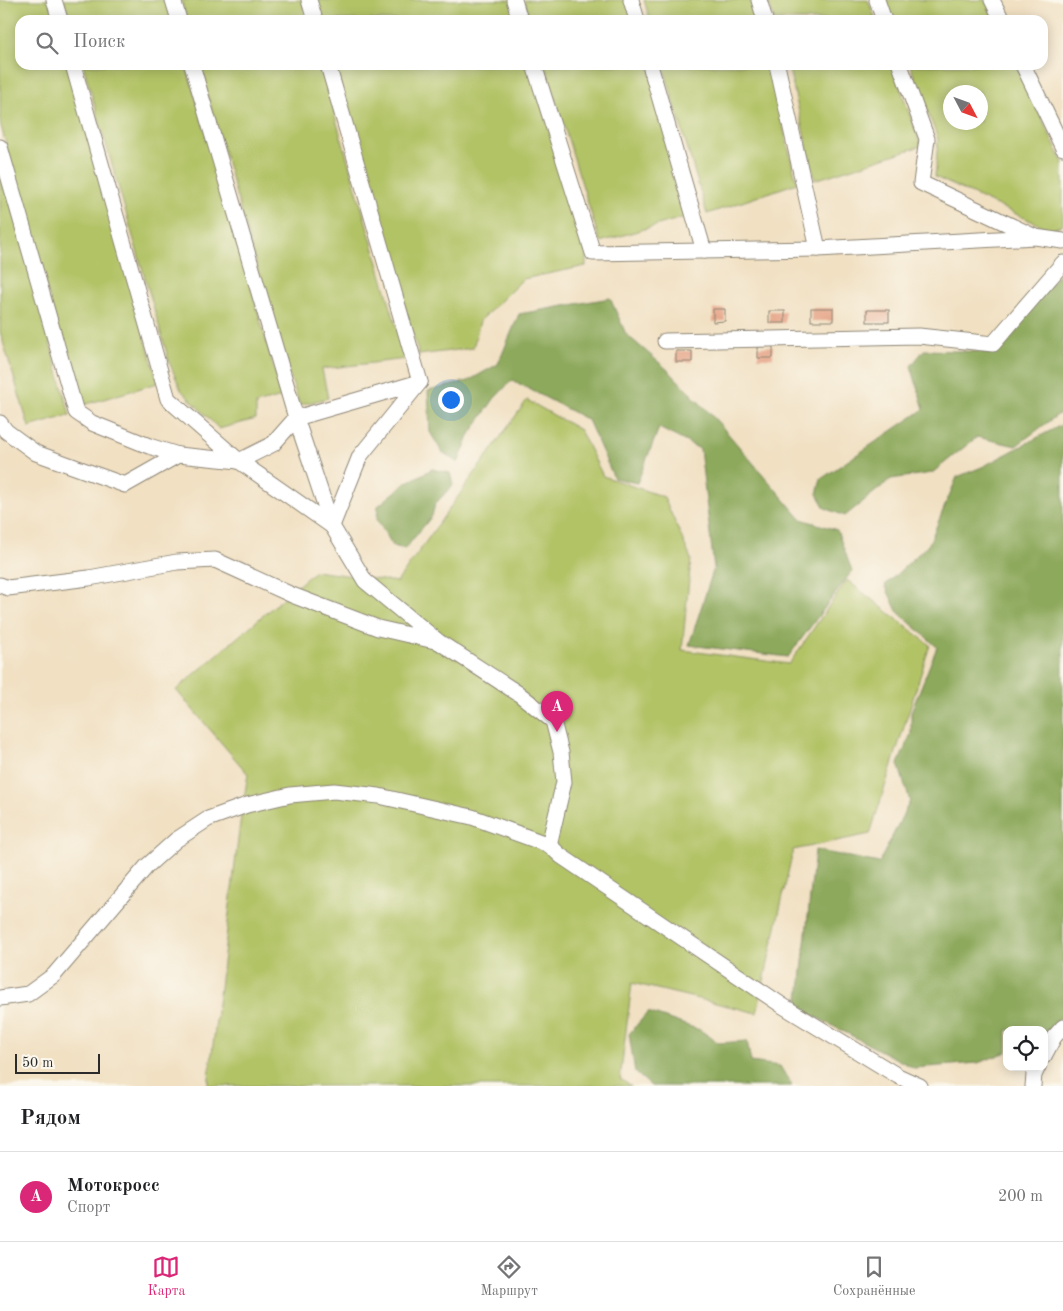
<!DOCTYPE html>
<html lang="ru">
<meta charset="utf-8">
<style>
body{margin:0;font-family:"Old Standard TT",serif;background:#f2f2f2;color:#202124}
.controls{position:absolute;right:15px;bottom:15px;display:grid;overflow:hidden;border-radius:10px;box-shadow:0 2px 12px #0003}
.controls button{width:45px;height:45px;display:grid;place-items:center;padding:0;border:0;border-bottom:1px solid #e0e0e0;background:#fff;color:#202124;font:25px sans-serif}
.compass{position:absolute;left:943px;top:85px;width:45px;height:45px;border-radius:50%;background:#fff;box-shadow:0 2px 12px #0003;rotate:131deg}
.scale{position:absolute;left:15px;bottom:12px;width:85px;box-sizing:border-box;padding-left:5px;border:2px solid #2b2b2b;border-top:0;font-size:14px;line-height:18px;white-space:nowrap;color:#2b2b2b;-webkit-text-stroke:4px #fbf7ec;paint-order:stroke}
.you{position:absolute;left:450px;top:399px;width:18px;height:18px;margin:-12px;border:4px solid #fff;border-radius:50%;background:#1a73e8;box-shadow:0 0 0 8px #1a73e833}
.badge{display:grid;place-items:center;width:32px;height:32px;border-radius:50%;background:#db2777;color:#fff;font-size:16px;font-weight:700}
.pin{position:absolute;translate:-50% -41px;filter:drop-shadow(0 1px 2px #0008)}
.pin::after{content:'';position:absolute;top:26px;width:18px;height:15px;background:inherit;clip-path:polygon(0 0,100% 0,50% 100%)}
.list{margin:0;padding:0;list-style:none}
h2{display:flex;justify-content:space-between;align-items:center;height:65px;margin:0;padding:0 20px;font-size:21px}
h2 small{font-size:16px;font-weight:400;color:#757577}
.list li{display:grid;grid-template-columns:32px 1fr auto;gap:15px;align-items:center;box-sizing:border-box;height:90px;padding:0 20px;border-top:1px solid #e0e0e0}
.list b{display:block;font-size:19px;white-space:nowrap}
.list p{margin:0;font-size:16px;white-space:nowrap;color:#757577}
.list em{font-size:16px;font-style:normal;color:#757577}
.icon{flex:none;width:28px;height:28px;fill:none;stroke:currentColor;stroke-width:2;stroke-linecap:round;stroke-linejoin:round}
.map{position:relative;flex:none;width:1063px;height:1086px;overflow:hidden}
.search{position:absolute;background:#fff;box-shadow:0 2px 12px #0003;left:15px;right:15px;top:15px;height:55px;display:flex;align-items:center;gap:12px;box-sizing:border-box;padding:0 18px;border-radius:15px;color:#757577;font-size:19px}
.sheet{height:155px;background:#fff}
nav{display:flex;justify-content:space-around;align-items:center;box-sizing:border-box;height:70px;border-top:1px solid #e0e0e0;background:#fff;font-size:14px;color:#757577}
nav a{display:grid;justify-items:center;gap:2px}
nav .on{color:#db2777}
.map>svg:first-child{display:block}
</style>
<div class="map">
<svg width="1063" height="1086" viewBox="0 0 1063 1086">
<rect width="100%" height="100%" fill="#fbf7ec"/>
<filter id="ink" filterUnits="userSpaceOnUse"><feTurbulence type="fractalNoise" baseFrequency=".02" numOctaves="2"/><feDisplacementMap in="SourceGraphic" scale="10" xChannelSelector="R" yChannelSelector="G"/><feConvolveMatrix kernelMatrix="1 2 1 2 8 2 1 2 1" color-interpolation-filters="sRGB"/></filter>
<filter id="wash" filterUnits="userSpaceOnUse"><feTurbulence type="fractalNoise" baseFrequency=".0096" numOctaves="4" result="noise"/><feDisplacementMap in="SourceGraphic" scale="20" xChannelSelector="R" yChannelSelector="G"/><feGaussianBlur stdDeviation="1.12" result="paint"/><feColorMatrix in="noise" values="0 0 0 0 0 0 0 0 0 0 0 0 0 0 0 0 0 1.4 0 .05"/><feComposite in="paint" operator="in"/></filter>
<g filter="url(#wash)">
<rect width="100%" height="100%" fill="#f1e0c2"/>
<!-- green -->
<g fill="#b2c366" stroke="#6e7748" fill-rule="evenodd">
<polygon points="0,0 50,0 56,20 20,20 20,65 68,65 158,383 80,406 0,123"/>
<polygon points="64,0 168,0 173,20 70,20"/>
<polygon points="181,0 302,0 307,20 187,20"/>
<polygon points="315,0 511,0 517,20 321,20"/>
<polygon points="524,0 630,0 636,20 530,20"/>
<polygon points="644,0 750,0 756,20 650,20"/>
<polygon points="768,0 868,0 876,20 774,20"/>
<polygon points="886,0 985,0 995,20 893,20"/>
<polygon points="83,65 186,65 246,270 282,397 256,404 256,419 219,429 181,390 170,364"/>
<polygon points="199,65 320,65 406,359 322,369 328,398 300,405 281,351"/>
<polygon points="334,65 530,65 586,253 586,266 523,279 480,321 473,348 419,355"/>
<polygon points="545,65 649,65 692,215 600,242"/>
<polygon points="663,65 768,65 797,183 707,214"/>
<polygon points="788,65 892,65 921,146 815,180"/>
<path d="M 910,65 L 1016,65 L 1063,162 L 1063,224 L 1051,230 L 935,177 L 938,139 ZM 950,92 L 980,92 L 980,122 L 950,122 Z"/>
<polygon points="0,164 70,415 29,427 0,332"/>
<polygon points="527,400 580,430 603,476 664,497 691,559 682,650 789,664 847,580 930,645 870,834 793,850 757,1013 632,983 620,1079 631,1086 208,1086 240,823 248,774 176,690 315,571 397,582"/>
</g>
<!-- forest -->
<g fill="#8da95b" stroke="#5c6a43">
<polygon points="1059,274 1063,280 1063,409 1060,413 1016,446 977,437 932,473 891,479 845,516 825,508 817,494 821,479 924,409 911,366 924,350 994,352"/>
<polygon points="610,298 626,334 669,371 718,422 801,519 837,530 852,571 788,657 689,645 714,568 700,449 659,428 637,483 614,478 588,420 512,380 494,399 470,434 458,463 442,452 430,432 428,391 468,381 498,364 519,314"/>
<polygon points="1063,424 1063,1015 1044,1035 1044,1030 1007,1030 1007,1052 978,1063 914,1068 798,1008 815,850 879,863 910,801 898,764 911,734 911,712 937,647 897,611 885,585 929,544 957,477 982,467"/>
<polygon points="432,469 450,473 453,485 435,504 432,516 405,549 393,546 377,520 378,506 406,483"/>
<polygon points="648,1012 700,1030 719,1043 747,1041 751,1062 780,1066 792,1086 651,1086 635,1072 629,1034"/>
</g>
<g id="blocks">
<!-- building -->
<g fill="#e5a385">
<rect x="811" y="308" width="22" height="13"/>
<polygon points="713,309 725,309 725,321 713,322"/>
<rect x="867" y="310" width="22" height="12"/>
<rect x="769" y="311" width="16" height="12"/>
<polygon points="773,346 773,358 758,358 758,347"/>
<rect x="676" y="351" width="16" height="11"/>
</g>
</g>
</g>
<g filter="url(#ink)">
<use href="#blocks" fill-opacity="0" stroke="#8e8676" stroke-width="1"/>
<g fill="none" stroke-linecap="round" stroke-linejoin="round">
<defs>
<g id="minor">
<polyline points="54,0 60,20"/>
<polyline points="173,0 179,20"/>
<polyline points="309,0 315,20"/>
<polyline points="514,0 520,20"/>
<polyline points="631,0 637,20"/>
<polyline points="759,0 765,20"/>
<polyline points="877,0 884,20"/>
<polyline points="992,0 1002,20"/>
<polyline points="73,65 168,399 239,461 332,526 360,456 420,382 328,65"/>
<polyline points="192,65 296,418 332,526 365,581 439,642 519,694 553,721 561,752 564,782 549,845"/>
<polyline points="534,65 593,253 818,249 1035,237 1063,241"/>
<polyline points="650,65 704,251"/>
<polyline points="777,65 818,249"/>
<polyline points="900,65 927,139 921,183 1033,236"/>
<polyline points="1023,65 1063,148"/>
<polyline points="0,147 76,412 92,423 149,446 178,455 239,461 273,444 296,418 420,382"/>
<polyline points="665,341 919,336 993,344 1063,263"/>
<polyline points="0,423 6,431 36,453 125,485 178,455"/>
<polyline points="0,585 8,588 89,578 177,562 215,560 292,595 378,628 435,641"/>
<polyline points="0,998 28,994 54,975 147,866 176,840 208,819 247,805 290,795 334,791 379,796 472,817 549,845 561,856 783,1006 898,1076 920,1086"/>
<polyline points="1044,1056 1054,1037 1063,1027"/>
<polyline points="1033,1086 1034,1075 1038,1067"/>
</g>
</defs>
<!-- minor casing -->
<use href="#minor" stroke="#8e8676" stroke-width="17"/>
<!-- minor -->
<use href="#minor" stroke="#fff" stroke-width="15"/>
</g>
</g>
</svg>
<div class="controls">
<button><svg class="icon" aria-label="locate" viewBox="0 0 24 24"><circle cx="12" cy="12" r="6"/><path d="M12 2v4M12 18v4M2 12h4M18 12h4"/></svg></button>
</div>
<svg class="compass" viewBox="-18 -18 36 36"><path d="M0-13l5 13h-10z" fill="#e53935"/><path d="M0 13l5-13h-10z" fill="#757577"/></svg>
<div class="scale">50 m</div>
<div class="you"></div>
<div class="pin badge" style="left:557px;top:732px">A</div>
<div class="search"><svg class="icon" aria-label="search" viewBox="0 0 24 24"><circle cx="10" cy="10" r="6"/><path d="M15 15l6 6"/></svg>Поиск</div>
</div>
<section class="sheet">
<h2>Рядом<small></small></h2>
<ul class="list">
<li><span class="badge">A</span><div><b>Мотокросс</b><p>Спорт</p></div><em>200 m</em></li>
</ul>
</section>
<nav>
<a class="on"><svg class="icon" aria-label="map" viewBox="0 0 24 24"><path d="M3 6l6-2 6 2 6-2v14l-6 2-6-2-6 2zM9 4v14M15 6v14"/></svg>Карта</a>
<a><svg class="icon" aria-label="directions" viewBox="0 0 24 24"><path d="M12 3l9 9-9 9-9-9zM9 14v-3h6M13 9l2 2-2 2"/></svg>Маршрут</a>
<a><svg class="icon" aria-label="saved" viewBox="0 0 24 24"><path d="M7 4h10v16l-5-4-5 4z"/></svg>Сохранённые</a>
</nav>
